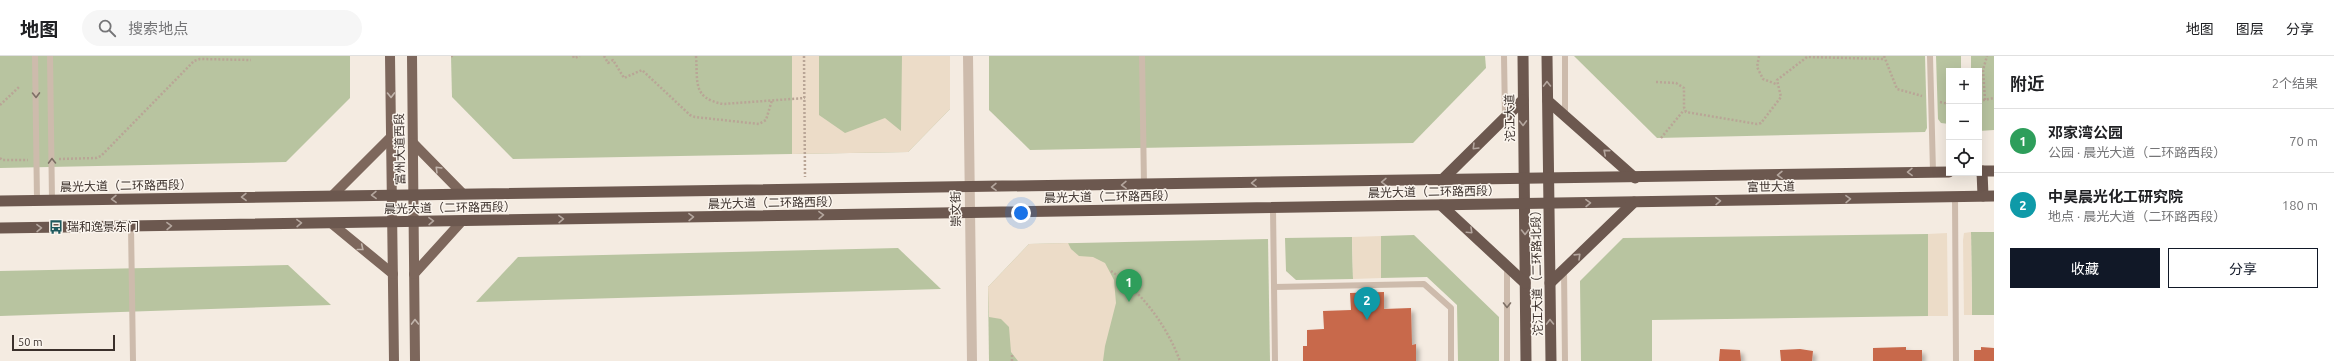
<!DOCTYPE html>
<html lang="zh">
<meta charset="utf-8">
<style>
body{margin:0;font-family:Ubuntu,"Noto Sans SC",sans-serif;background:#f6f6f6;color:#202124}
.controls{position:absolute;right:12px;top:12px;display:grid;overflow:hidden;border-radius:0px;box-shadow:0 4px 16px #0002}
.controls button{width:36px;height:36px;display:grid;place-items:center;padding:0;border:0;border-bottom:1px solid #e0e0e0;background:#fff;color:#202124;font:20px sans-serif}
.scale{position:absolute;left:12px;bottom:10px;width:103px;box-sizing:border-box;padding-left:4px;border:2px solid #3b302b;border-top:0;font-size:11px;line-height:14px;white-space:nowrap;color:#3b302b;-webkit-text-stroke:3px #fbf5ee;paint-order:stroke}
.you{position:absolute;left:1021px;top:157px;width:14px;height:14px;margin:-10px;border:3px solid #fff;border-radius:50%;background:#1a73e8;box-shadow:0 0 0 6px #1a73e833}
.badge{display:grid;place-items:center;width:26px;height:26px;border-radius:50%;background:#111827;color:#fff;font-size:13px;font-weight:700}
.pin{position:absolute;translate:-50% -33px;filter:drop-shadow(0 1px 2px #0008)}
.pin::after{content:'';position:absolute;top:21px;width:14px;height:12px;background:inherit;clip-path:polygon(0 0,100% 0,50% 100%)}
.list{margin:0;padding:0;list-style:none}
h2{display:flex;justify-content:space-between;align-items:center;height:52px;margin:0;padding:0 16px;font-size:17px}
h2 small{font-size:13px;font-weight:400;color:#757577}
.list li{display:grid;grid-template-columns:26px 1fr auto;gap:12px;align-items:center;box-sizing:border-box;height:64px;padding:0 16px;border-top:1px solid #e0e0e0}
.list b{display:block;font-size:15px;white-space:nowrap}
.list p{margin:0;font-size:13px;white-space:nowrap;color:#757577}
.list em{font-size:13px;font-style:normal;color:#757577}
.actions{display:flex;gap:8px;padding:12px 16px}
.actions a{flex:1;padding:9px 0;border:1px solid #111827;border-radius:0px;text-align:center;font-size:14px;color:#111827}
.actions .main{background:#111827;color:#fff}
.icon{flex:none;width:22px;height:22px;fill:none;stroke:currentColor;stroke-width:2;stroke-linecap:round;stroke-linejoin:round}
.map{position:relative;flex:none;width:1994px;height:305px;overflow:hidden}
header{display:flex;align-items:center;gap:24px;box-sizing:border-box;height:56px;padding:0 20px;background:#fff;border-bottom:1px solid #e0e0e0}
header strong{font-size:19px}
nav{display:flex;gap:22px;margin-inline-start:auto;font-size:14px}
.search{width:280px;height:36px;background:#f6f6f6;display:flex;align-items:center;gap:10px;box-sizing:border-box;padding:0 14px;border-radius:22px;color:#757577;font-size:15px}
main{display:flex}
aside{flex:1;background:#fff}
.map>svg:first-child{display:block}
</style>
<header>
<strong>地图</strong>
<div class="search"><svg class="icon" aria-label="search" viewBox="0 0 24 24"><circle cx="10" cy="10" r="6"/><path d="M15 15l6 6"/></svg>搜索地点</div>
<nav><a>地图</a><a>图层</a><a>分享</a></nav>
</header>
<main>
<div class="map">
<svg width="1994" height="305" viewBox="0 0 1994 305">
<defs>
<filter id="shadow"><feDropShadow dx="3.5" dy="3.5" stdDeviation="2" flood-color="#0004"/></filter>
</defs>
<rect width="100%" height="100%" fill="#f4ebe1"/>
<!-- green -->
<g fill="#b8c4a0">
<polygon points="0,0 350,0 350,42 286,106 0,112"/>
<polygon points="451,0 950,0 950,53 908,96 513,103 452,41"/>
<polygon points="989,0 1485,0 1486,12 1413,87 1030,94 989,54"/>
<polygon points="1574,0 1925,0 1927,72 1925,76 1657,82"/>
<polygon points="1936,0 1961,0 1961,15 1949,15 1949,68 1941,67 1938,63"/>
<polygon points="1971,0 1994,0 1994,74 1979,75 1979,15 1971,15"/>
<polygon points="1971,176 1994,176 1994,259 1972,259"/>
<polygon points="1928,178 1928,260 1652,264 1652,305 1581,305 1580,225 1623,182"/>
<polygon points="1414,179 1499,261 1499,305 1458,305 1457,249 1427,221 1381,222 1381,180"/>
<polygon points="1352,181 1353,223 1296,224 1286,215 1285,182"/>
<polygon points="1268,183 1270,305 989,305 988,231 1029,188"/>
<polygon points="898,192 941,233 476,246 518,201"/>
<polygon points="288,209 331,249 0,260 0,215"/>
</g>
<!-- plaza -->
<g fill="#ecdcc8">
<polygon points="792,0 819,0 819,59 845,77 885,62 901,75 902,0 950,0 950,53 908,96 792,98"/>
<polygon points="1971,176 1972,259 1964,259 1963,184 1964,177"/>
<polygon points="1947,177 1948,260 1928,260 1928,178"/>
<polygon points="1381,180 1381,222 1353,223 1352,181"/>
<polygon points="1068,187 1071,193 1079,200 1093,201 1105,207 1114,224 1116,247 1105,290 1103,305 1018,305 1011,296 1009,271 1001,263 989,261 988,231 1029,188"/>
</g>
<!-- building -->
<g fill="#c8694b" filter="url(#shadow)">
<polygon points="1384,236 1384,253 1411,252 1412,289 1416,288 1416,305 1303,305 1303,290 1307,290 1307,274 1324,273 1323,255 1351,254 1350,237"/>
<polygon points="1906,291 1906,294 1922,294 1922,305 1873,305 1873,292"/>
<polygon points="1981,291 1994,292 1994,305 1974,305 1974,294 1981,294"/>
<polygon points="1720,293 1740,294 1741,305 1719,305"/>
<polygon points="1800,293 1813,295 1812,305 1781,305 1780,294"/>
</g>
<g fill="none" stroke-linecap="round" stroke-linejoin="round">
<!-- path -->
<g stroke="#b9a596" stroke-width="2.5" stroke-dasharray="2 2" stroke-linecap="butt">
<polyline points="451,0 453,0"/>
<polyline points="573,0 574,2 580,0"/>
<polyline points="604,0 608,7 613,4 624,22 642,14 690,59 695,61 759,68 766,64 772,44"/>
<path d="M 696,0 C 698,26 692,42 723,48 L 805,42"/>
<polyline points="804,0 805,121"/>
<polyline points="1759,0 1757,11 1763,23 1776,28"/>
<polyline points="1884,0 1897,33 1922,40"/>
<polyline points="1656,26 1676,27 1684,32 1684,51 1686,56 1757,68 1761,67 1781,41 1777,24 1807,1 1885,3"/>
<polyline points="1985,44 1983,14 1987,0"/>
<polyline points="1979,45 1994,42"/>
<polyline points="1940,46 1949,48"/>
<polyline points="0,49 19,31"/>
<polyline points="1661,82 1684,54"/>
<polyline points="0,102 2,104 28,104"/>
<polyline points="59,103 96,102 101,100 194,5 200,3 251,4"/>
<path d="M 1111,215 C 1142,236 1167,270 1180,305"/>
<polyline points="1012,299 1012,305"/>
</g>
<!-- service -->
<g stroke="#cdbbac" stroke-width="6">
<polyline points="35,0 37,144"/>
<polyline points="50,0 52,144"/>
<polyline points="1142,0 1144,129"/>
<polyline points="1504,0 1505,60"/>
<polyline points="1565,0 1565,60"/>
<polyline points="1930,0 1933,116"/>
<polyline points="1955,141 1956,305"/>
<polyline points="1273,152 1275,305"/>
<polyline points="131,170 133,305"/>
<polyline points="1507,210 1507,305"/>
<polyline points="1564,213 1565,305"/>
<polyline points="1274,231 1424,228 1451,252 1451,305"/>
</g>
<!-- tertiary -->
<polyline stroke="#cdbbac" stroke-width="10" points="968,0 972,305"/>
<!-- primary -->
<g stroke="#7d675c" stroke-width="10">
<polyline points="390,0 394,305"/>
<polyline points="412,0 415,305"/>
<polyline points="413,87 463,138"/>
<polyline points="332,140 391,81"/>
<polyline points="331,167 393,218"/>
<polyline points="414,218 462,165"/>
</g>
<!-- trunk -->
<g stroke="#6c584f" stroke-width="11">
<polyline points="1523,0 1526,305"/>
<polyline points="1547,0 1551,305"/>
<polyline points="1548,45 1635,122"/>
<polyline points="1979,115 1994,115"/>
<polyline points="1982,115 1983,140"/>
<polyline points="1441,125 1523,44"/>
<polyline points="0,145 1949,116"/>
<polyline points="1441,149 1525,227"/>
<polyline points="0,172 1994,140"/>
<polyline points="1550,227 1634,146"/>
</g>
</g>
<!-- one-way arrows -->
<defs><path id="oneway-chevron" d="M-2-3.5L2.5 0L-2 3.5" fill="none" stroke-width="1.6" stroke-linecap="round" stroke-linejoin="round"/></defs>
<g stroke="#b4a69e">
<use href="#oneway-chevron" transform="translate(1547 28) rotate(-91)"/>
<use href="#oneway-chevron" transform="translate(1523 67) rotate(89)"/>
<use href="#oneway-chevron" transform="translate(1475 91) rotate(135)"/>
<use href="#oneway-chevron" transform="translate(1606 96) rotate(-139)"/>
<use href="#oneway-chevron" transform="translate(1910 116) rotate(179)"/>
<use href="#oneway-chevron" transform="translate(1780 119) rotate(179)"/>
<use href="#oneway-chevron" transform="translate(1384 126) rotate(179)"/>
<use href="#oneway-chevron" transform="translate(1254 127) rotate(179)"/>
<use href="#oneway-chevron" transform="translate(1124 129) rotate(179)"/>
<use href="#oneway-chevron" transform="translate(994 131) rotate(179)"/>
<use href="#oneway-chevron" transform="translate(374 139) rotate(179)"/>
<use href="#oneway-chevron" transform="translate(244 141) rotate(179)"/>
<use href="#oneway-chevron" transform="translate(114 143) rotate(179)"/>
<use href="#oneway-chevron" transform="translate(1848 143) rotate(-1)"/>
<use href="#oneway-chevron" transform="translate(1718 145) rotate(-1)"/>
<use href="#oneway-chevron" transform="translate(1588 147) rotate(-1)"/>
<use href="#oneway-chevron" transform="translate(821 159) rotate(-1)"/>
<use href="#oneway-chevron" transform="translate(691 161) rotate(-1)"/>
<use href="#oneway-chevron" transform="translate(561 163) rotate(-1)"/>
<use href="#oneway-chevron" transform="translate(431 165) rotate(-1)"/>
<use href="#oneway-chevron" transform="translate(299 167) rotate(-1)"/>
<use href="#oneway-chevron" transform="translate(169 170) rotate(-1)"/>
<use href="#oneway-chevron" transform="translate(39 172) rotate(-1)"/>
<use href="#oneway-chevron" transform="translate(1470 175) rotate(43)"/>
<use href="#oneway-chevron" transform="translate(1525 176) rotate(89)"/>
<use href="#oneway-chevron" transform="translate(1578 200) rotate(-44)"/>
<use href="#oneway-chevron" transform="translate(1550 266) rotate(-91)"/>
</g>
<g stroke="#7d6f65">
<use href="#oneway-chevron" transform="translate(36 39) rotate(89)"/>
<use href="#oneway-chevron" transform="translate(52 105) rotate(-91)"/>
<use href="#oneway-chevron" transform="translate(1507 249) rotate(90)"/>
</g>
<g stroke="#c2b5ac">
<use href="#oneway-chevron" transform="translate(391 39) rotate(89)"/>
<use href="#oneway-chevron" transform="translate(438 113) rotate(-135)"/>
<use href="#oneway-chevron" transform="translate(361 192) rotate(39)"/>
<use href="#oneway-chevron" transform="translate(415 266) rotate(-91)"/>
</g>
<!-- icons -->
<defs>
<symbol id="bus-bare" viewBox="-9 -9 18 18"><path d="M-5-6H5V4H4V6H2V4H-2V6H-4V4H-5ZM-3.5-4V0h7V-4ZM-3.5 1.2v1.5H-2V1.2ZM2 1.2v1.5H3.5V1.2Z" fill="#1f5a5e" stroke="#fbf5ee" stroke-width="2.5" paint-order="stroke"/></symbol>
</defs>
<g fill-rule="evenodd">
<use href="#bus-bare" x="46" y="161" width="20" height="20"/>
</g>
<g text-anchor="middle" stroke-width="3" stroke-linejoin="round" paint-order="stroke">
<!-- street labels -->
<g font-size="12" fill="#3b302b" stroke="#fbf5ee">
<text transform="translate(1510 62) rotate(-91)" y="4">沱江大道</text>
<text transform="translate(400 93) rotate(-91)" y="4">富州大道西段</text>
<text transform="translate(126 130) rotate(-1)" y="4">晨光大道（二环路西段）</text>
<text transform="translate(1771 131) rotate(-1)" y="4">富世大道</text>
<text transform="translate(1434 136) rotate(-1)" y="4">晨光大道（二环路西段）</text>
<text transform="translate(1110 141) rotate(-1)" y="4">晨光大道（二环路西段）</text>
<text transform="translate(774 147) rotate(-1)" y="4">晨光大道（二环路西段）</text>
<text transform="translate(450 152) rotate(-1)" y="4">晨光大道（二环路西段）</text>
<text transform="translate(956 153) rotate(-91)" y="4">崇文街</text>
<text transform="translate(1537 214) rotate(-91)" y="4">沱江大道（二环路北段）</text>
</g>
<!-- poi labels -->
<g font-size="12" fill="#3b302b" stroke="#fbf5ee" text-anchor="start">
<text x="67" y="175">瑞和逸景东门</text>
</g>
</g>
</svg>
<div class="controls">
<button>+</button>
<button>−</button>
<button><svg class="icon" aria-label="locate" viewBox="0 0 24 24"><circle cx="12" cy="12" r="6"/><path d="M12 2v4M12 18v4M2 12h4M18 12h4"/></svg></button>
</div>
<div class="scale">50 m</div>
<div class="you"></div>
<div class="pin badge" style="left:1129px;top:246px;background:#2e9e5b">1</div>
<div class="pin badge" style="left:1367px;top:264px;background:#0f9aa8">2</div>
</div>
<aside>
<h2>附近<small>2个结果</small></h2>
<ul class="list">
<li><span class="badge" style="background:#2e9e5b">1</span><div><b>邓家湾公园</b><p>公园 · 晨光大道（二环路西段）</p></div><em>70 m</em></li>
<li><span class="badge" style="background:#0f9aa8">2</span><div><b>中昊晨光化工研究院</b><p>地点 · 晨光大道（二环路西段）</p></div><em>180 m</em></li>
</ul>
<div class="actions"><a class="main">收藏</a><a>分享</a></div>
</aside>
</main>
